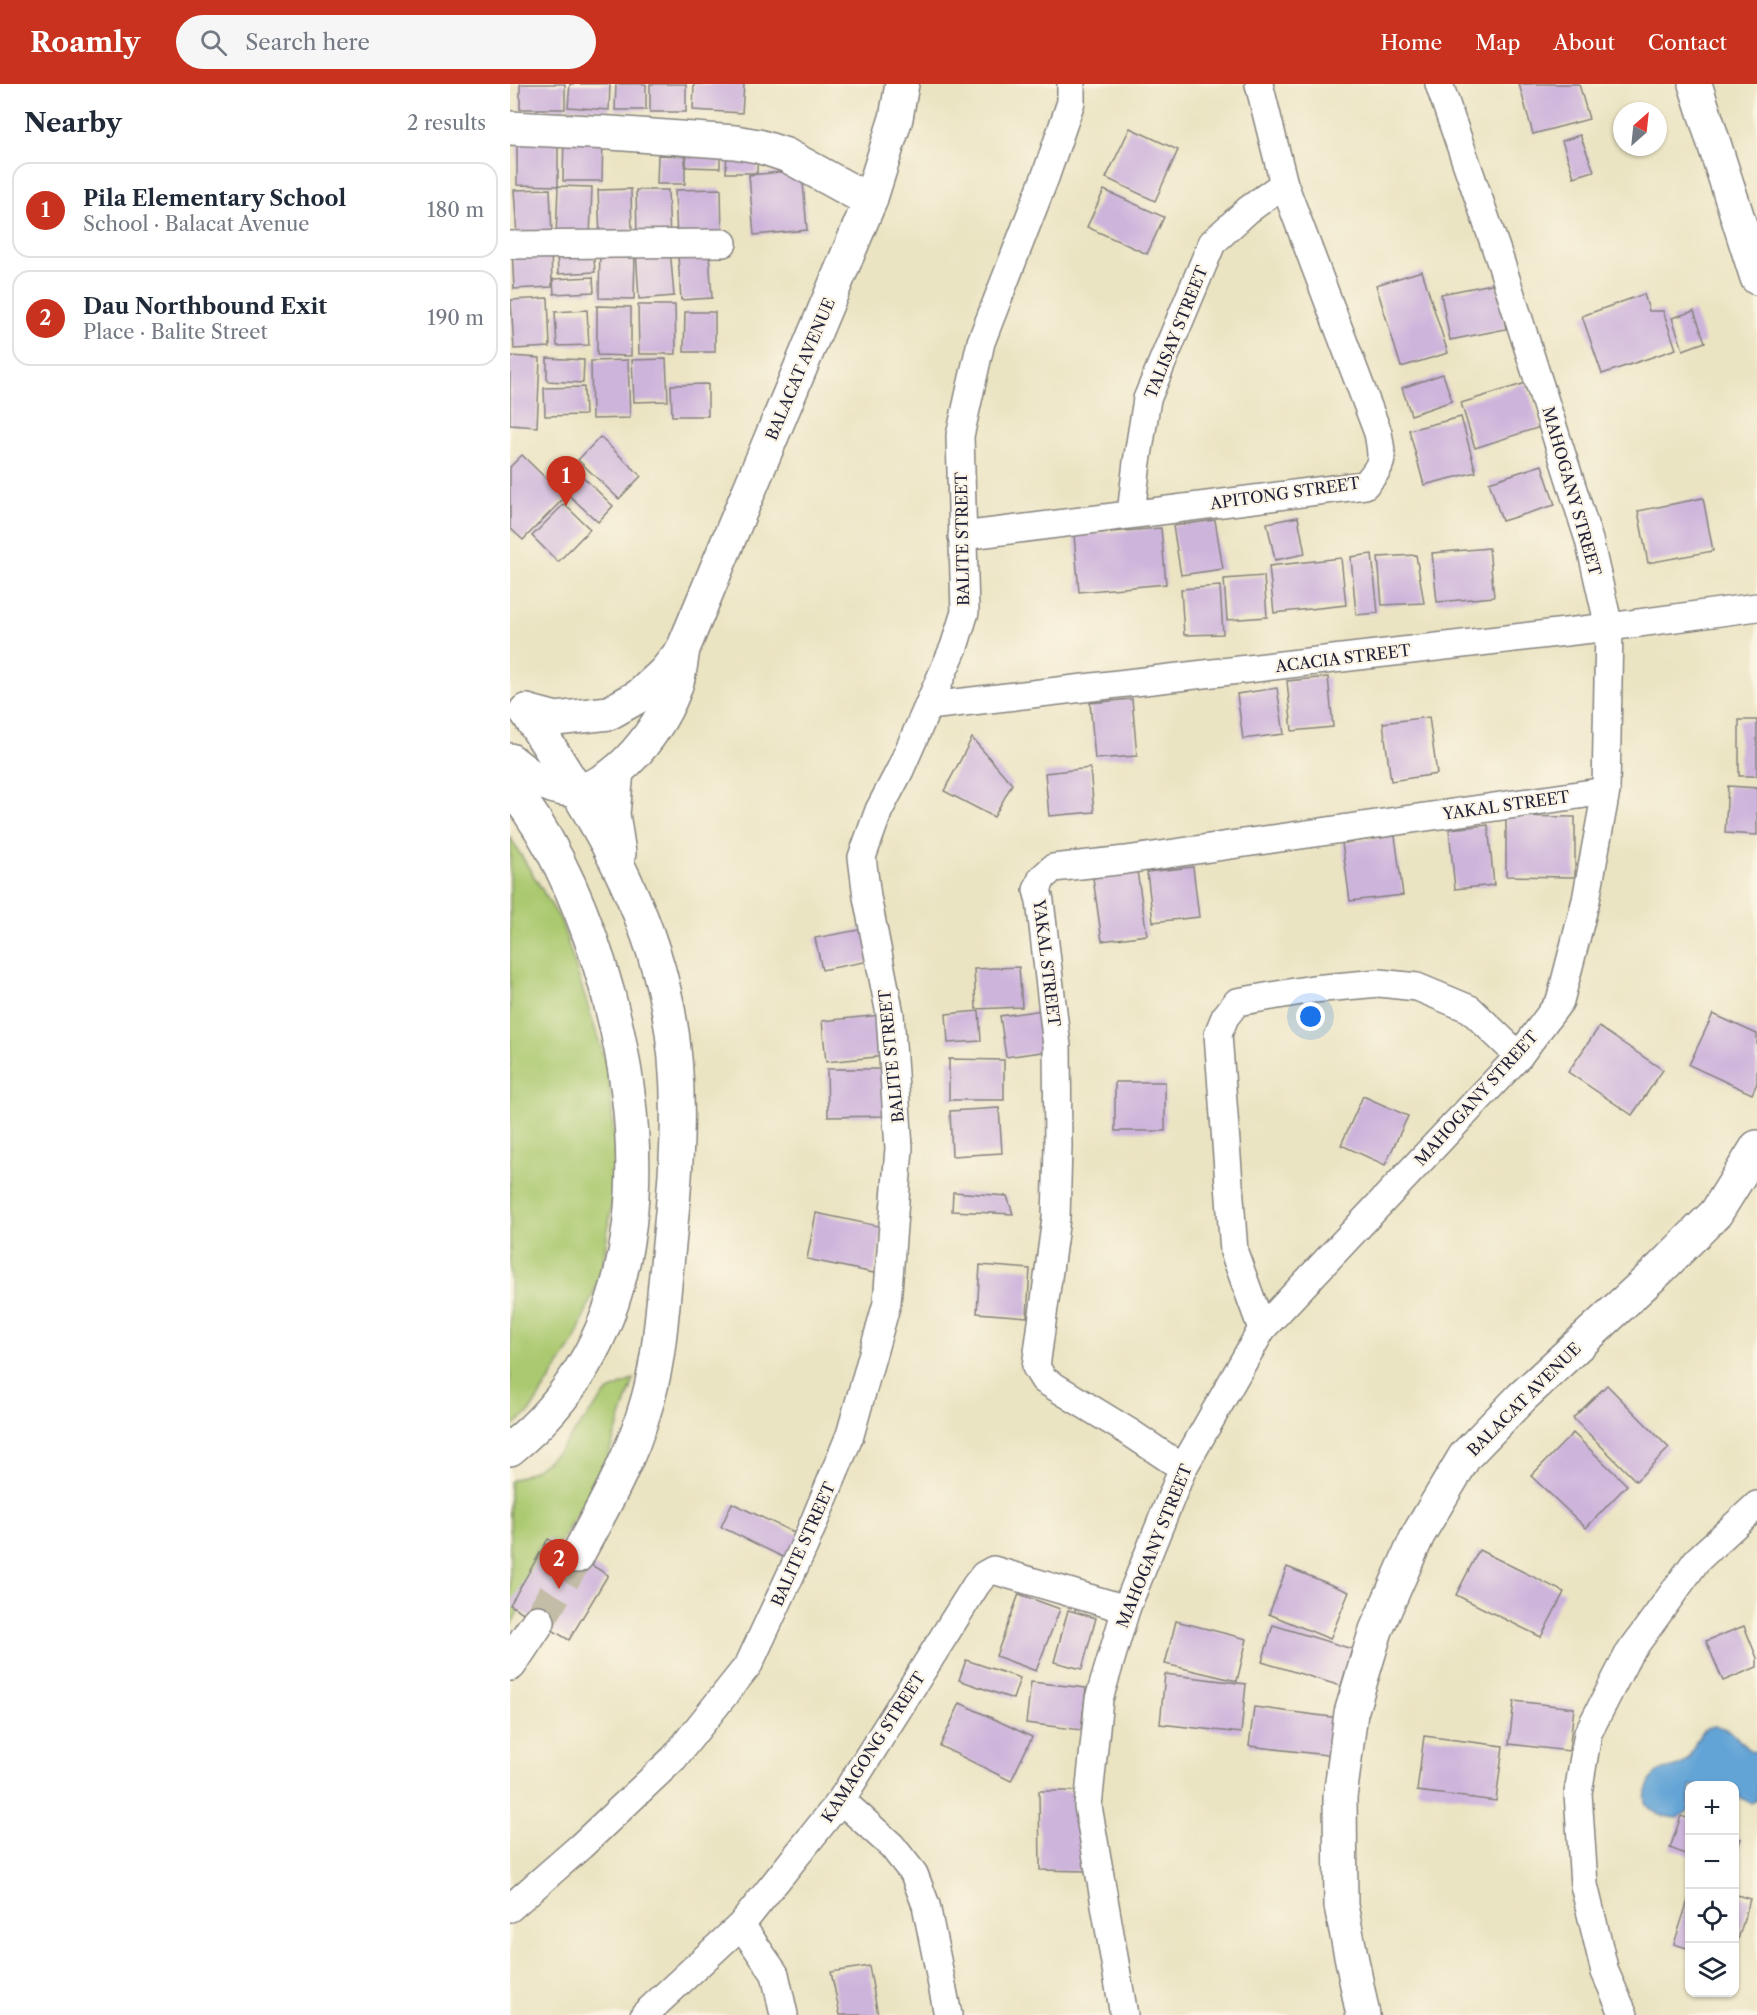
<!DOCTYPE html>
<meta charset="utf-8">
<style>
body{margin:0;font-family:"Libre Caslon Text",serif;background:#f6f6f7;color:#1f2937}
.controls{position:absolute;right:18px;bottom:18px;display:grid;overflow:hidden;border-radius:12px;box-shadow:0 2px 4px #0004}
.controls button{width:54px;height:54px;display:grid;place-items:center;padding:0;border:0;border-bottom:2px solid #e0e1e3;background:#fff;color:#1f2937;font:30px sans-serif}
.compass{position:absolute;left:1103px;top:18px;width:54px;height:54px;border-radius:50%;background:#fff;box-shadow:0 2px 4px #0004;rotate:27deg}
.you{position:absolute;left:801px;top:933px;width:21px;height:21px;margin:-15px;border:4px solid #fff;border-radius:50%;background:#1a73e8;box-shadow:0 0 0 9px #1a73e833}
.badge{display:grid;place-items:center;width:39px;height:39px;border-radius:50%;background:#c8321e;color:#fff;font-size:20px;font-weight:700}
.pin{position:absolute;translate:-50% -50px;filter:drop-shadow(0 2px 3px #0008)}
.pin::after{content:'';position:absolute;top:32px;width:21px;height:18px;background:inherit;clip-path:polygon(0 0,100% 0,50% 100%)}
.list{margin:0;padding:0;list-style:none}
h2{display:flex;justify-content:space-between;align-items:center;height:78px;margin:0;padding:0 24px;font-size:26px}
h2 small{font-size:20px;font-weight:400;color:#747a83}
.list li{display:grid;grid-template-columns:39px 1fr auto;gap:18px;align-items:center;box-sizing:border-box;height:96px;margin:0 12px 12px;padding:0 12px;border:2px solid #e0e1e3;border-radius:18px}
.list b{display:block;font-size:22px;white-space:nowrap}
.list p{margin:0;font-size:20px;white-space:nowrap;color:#747a83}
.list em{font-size:20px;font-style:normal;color:#747a83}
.icon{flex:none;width:33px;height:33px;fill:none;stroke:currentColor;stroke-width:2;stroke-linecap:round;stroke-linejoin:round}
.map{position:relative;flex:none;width:1247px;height:1931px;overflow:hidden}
header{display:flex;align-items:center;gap:36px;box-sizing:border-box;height:84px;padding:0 30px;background:#c8321e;color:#fff}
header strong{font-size:28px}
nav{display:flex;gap:33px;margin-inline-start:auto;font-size:21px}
.search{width:420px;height:54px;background:#f6f6f7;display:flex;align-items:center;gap:15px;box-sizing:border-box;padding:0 21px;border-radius:33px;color:#747a83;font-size:22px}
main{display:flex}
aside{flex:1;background:#fff}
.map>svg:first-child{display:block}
</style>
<header>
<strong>Roamly</strong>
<div class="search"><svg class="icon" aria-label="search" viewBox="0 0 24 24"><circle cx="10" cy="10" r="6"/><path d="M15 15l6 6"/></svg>Search here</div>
<nav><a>Home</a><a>Map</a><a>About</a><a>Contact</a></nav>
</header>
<main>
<aside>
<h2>Nearby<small>2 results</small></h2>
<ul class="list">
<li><span class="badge">1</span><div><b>Pila Elementary School</b><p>School · Balacat Avenue</p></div><em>180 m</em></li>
<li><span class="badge">2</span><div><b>Dau Northbound Exit</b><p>Place · Balite Street</p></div><em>190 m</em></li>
</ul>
</aside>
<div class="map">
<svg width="1247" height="1931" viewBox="0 0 1247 1931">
<rect width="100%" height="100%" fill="#fcf5e5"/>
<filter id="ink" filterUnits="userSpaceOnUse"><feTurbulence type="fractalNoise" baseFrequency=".0167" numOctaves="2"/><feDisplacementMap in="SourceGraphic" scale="12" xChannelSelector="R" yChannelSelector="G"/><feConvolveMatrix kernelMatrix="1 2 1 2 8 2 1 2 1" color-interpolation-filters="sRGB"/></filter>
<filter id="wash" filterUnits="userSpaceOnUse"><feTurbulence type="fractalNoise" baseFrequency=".008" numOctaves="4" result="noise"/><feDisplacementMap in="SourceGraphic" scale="24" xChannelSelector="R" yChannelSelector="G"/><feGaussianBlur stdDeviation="1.35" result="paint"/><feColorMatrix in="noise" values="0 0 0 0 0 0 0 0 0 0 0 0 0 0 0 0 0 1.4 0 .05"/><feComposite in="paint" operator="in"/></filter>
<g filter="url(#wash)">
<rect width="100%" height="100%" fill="#ebe4c3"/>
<!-- green -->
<g fill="#abc970" stroke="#667656" stroke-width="1.5">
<polygon points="0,753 51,837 98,986 107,1083 92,1187 64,1258 19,1329 0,1344"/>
<polygon points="124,1295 94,1384 0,1542 0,1397 25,1386 50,1366 97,1308"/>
</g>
<!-- water -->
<path fill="#63a4d6" stroke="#426388" stroke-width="1.5" d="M 1205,1642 C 1230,1645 1228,1665 1247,1668 L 1247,1716 L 1241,1719 L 1225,1711 L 1224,1702 L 1180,1702 L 1179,1726 L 1168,1734 C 1148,1733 1127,1725 1139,1700 C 1140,1697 1143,1692 1147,1689 C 1156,1683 1169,1686 1177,1676 C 1187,1662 1186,1644 1205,1642 Z"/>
<g id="blocks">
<!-- building -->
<g fill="#cdb4db">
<rect x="10" y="0" width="45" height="25"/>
<polygon points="60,0 100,0 99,26 58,23"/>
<polygon points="106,0 136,0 136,26 105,26"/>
<rect x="140" y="0" width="36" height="28"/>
<polygon points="184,0 234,0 232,29 183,26"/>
<polygon points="1009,0 1069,0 1079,35 1023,50"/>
<polygon points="620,44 668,66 645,117 596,94"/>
<polygon points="54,50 93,51 92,97 53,97"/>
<polygon points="7,51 48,52 48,102 82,103 80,154 46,153 48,102 7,101"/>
<polygon points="1070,51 1084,87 1064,93 1052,57"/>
<polygon points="177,60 210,60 210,84 176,83"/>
<polygon points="217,63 248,63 247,89 216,89"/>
<polygon points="148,71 175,72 175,100 147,100"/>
<polygon points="292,86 297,146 244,151 239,91"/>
<polygon points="40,105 42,151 7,152 4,106"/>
<polygon points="121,105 122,154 90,154 88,106"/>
<polygon points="211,105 212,154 167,156 165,106"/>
<polygon points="126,106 158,106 160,154 127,155"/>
<polygon points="594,106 654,133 637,170 577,143"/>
<polygon points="41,162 42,203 4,205 2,164"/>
<polygon points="83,162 85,188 48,190 47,164"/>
<polygon points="90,163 125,164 124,215 89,214"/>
<polygon points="160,164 164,212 129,215 126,166"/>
<polygon points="199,170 202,214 171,216 168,172"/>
<polygon points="912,187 938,269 891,283 866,201"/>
<polygon points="83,193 84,208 44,210 43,195"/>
<polygon points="987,199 996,245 940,256 931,210"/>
<polygon points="1134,210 1139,227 1153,227 1166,265 1092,290 1072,232"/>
<polygon points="38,214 40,263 4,265 1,216"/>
<polygon points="128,221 165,221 166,270 129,270"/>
<polygon points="87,222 121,223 121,272 87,271"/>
<polygon points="77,226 79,261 47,262 45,228"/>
<polygon points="1184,227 1195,258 1173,266 1162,234"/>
<polygon points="175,228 205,228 205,268 174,268"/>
<polygon points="0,272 30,274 27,343 0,341"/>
<polygon points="37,274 74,276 73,299 37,297"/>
<polygon points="156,275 158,317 124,318 122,276"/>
<polygon points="118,276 120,334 82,335 81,277"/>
<polygon points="933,290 942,317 901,331 892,304"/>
<polygon points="1016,299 1030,343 965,364 951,319"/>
<polygon points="198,300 198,332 162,332 161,301"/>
<polygon points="74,303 75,331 35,332 34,304"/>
<polygon points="951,333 966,388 914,401 899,346"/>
<polygon points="90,353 131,392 109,415 68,376"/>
<polygon points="12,371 55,413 13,456 0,444 0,383"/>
<polygon points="1032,381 1045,421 992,437 979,398"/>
<polygon points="67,387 103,422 88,438 51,404"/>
<polygon points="1193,414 1203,467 1138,479 1128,427"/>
<polygon points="54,420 80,445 48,478 22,452"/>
<polygon points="788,433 795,470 765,476 757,439"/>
<polygon points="705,436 713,485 671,491 663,442"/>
<polygon points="651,444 656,500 569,508 564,451"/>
<polygon points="979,464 984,513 927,518 922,469"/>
<polygon points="862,470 868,529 846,531 841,473"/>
<polygon points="906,471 914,519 872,521 868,473"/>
<polygon points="831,474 836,521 764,529 759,482"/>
<polygon points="754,492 757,533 717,536 714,495"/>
<polygon points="710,502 713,550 674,551 671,505"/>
<polygon points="818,593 823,643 782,647 777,597"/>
<polygon points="767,604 774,650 733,655 727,610"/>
<polygon points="622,615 627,672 585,675 580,619"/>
<polygon points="919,633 927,690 881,697 873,639"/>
<rect x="1229" y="636" width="18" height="56"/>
<polygon points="462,654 502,700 484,733 434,707"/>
<polygon points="580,684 584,728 539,732 535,689"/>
<polygon points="1218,702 1247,704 1247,751 1215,749"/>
<polygon points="996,732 1065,733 1065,793 996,792"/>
<polygon points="978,741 984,801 945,805 939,745"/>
<polygon points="885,752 893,811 840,817 832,759"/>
<polygon points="683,783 689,833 643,838 637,788"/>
<polygon points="627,787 637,851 592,857 583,794"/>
<polygon points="359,844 365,876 312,886 305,854"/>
<polygon points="509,883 512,923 466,925 464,885"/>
<polygon points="533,926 539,967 496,973 490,932"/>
<polygon points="469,927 471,957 438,959 436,930"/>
<polygon points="1203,930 1247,950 1247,999 1242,1010 1179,981"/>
<polygon points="371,931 376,972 316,978 312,937"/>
<polygon points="1089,943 1153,986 1122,1031 1058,988"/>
<polygon points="439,975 494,976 494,1016 439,1016"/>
<polygon points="317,985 377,985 377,1032 318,1033"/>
<rect x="605" y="998" width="50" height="49"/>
<polygon points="853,1012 898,1032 875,1081 831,1061"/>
<polygon points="489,1024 492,1069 442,1072 440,1027"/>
<polygon points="443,1108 497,1112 503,1130 442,1127"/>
<polygon points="306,1129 373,1143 364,1189 297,1175"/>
<polygon points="470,1181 520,1185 517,1233 467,1229"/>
<polygon points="1097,1301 1159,1364 1126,1397 1063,1334"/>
<polygon points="1063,1349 1117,1401 1076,1444 1021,1392"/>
<polygon points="222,1419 293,1453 281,1477 211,1443"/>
<polygon points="38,1455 98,1491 59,1556 0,1521"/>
<polygon points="969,1466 1054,1508 1031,1553 946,1511"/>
<polygon points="777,1483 839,1508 820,1555 759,1530"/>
<polygon points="509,1510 550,1525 526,1587 486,1572"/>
<polygon points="558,1526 586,1534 572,1585 544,1578"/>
<polygon points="666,1537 737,1555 727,1597 655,1580"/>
<polygon points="763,1541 842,1565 831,1602 752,1578"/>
<polygon points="1234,1542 1247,1574 1247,1583 1213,1597 1196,1557"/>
<polygon points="456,1576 510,1594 503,1615 449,1596"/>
<polygon points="655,1590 736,1600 731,1649 650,1640"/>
<polygon points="521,1598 576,1604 571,1646 516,1639"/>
<polygon points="1004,1617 1064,1624 1059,1667 999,1660"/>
<polygon points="450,1619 522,1653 501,1697 430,1662"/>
<polygon points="744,1623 829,1634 825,1672 739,1662"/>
<polygon points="914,1652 993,1662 986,1717 907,1707"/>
<polygon points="529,1707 574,1707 575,1787 530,1786"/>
<polygon points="1171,1732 1180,1735 1180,1772 1160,1764"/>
<polygon points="1224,1753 1231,1755 1225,1772 1224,1772"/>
<polygon points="1180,1810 1180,1865 1164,1860"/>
<polygon points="1224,1810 1240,1815 1225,1866 1224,1866"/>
<polygon points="359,1882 368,1931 330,1931 321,1888"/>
</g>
</g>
</g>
<g filter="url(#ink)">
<use href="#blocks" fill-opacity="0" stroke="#86837f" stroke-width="1.5"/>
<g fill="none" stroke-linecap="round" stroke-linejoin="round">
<!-- highway-tunnel -->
<polyline stroke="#c3bda8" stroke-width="33" stroke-dasharray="33 16" stroke-linecap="butt" points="28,1538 67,1472"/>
<defs>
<g id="street">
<polyline points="0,161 213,159"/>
<polyline points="621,430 627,378 637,315 702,159 738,126 774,100"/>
<path d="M 452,452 L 855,401 C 874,379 873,377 868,349 L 774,100 L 749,0"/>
<polyline points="419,622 1099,543 1247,523"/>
<polyline points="752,1245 724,1168 708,950 715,933 727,918 803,905 869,899 907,903 960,925 1009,972"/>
<polyline points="673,1384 619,1348 534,1296 526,1283 546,1134 548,1062 547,962 530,817 527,806 532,794 543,784 616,776 1096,707"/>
<polyline points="331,1716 382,1762 404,1790 416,1821 438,1931"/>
<polyline points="0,1824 71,1762 164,1674 239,1580 294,1462 340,1351 377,1219 389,1064 380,930 357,813 352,773 369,726 390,686 444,563 455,528 450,352 471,258 536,91 561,18 561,0"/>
<polyline points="231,1841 265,1890 274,1931"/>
<polyline points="134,1931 231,1841 331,1716 466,1501 474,1491 483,1486 616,1525"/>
<polyline points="614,1931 578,1722 589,1615 616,1525 673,1384 752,1245 1009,972 1050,917 1076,816 1096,707 1099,543 1079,456 991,179 929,0"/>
<polyline points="1114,1931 1095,1888 1074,1801 1068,1709 1078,1649 1118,1571 1187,1476 1247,1421"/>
</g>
<g id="secondary">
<polyline points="1185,0 1247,194"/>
<polyline points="0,44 101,49 225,58 248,62 276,71 360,117"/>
<polyline points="16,627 46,635 99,629 129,612 155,588 170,569"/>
<path d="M 0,676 C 17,690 37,705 61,706 C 105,708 154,640 166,601 C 170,590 171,577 173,565 L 360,117 L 386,34 L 392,0"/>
<polyline points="853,1931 831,1822 830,1713 841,1629 866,1546 908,1451 955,1372 1012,1313 1151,1184 1206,1129 1247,1063"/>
</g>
<g id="highway">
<path d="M 16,627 C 72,712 129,802 153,902 C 177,997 166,1093 156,1190 C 151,1237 149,1283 134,1328 C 119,1379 92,1425 67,1472"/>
<polyline points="107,687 103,730 109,769"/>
<path d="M 0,702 C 42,753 69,817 89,879 C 141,1044 148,1247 0,1365"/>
<polyline points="0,1580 28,1538"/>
</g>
</defs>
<!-- street casing -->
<use href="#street" stroke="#86837f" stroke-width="30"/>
<!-- secondary casing -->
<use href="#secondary" stroke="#86837f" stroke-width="36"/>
<!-- highway casing -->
<use href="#highway" stroke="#86837f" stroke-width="36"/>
<!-- street -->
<use href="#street" stroke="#fff" stroke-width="27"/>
<!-- secondary -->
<use href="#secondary" stroke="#fff" stroke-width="33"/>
<!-- highway -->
<use href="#highway" stroke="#fff" stroke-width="33"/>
</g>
</g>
<g text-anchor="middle" stroke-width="4.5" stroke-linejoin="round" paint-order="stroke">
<!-- street labels -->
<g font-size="16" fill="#22223b" stroke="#fcf5e5">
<text transform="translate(666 248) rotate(-68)" y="6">TALISAY STREET</text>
<text transform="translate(290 285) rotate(-67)" y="6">BALACAT AVENUE</text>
<text transform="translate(1062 407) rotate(74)" y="6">MAHOGANY STREET</text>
<text transform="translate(775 409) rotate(-8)" y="6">APITONG STREET</text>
<text transform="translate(452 455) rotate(-91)" y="6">BALITE STREET</text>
<text transform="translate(833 574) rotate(-7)" y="6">ACACIA STREET</text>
<text transform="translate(996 721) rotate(-8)" y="6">YAKAL STREET</text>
<text transform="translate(537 879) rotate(83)" y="6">YAKAL STREET</text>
<text transform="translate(381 972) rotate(-96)" y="6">BALITE STREET</text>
<text transform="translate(966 1014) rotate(-48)" y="6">MAHOGANY STREET</text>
<text transform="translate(1014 1315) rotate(-45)" y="6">BALACAT AVENUE</text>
<text transform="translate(293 1460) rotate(-66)" y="6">BALITE STREET</text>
<text transform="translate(644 1462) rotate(-68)" y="6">MAHOGANY STREET</text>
<text transform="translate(363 1663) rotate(-57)" y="6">KAMAGONG STREET</text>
</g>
</g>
</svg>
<div class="controls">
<button>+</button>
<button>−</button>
<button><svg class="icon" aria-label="locate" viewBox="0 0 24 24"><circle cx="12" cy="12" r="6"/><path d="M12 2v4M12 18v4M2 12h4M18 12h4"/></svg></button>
<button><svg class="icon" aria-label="layers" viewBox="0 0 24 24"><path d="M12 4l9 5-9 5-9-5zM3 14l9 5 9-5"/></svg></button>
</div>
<svg class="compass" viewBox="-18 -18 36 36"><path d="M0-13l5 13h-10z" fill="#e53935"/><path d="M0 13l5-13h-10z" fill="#747a83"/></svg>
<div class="you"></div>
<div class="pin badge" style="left:56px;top:422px">1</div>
<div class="pin badge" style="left:49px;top:1505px">2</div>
</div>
</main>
